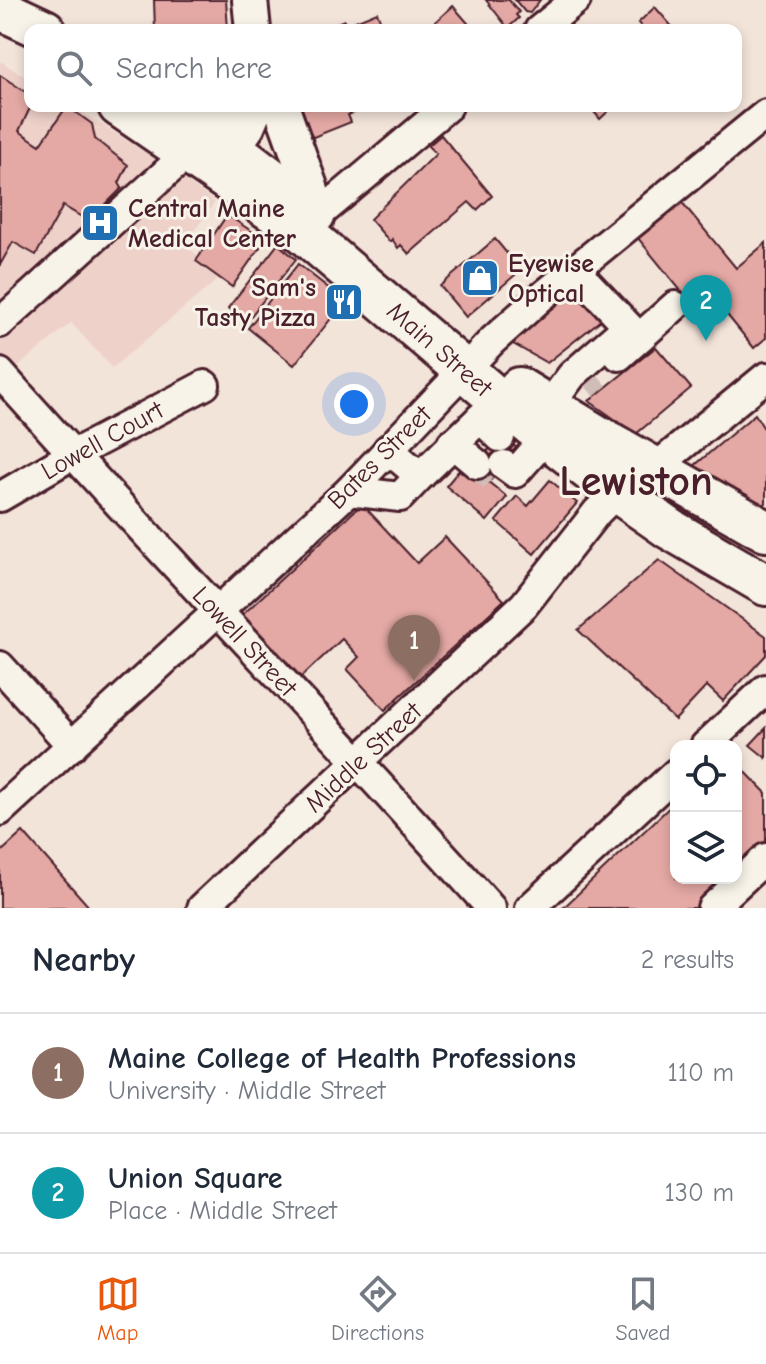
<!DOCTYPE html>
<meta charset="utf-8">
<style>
body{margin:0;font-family:"Comic Neue",sans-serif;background:#f6f6f7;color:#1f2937}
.controls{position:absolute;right:24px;bottom:24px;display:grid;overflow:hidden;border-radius:16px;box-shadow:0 4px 12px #0003}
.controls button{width:72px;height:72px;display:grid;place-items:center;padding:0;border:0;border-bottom:2px solid #e0e1e3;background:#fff;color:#1f2937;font:40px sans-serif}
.you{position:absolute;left:354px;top:404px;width:28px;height:28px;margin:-20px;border:6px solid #fff;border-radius:50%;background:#1a73e8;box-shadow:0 0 0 12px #1a73e833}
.badge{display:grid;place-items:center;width:52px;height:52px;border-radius:50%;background:#ea580c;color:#fff;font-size:26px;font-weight:700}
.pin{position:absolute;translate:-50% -66px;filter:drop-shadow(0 2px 4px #0008)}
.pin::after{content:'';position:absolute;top:42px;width:28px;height:24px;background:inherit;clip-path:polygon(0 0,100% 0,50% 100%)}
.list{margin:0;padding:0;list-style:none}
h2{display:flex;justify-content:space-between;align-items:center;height:104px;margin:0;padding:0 32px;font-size:34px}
h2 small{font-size:26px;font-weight:400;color:#747a83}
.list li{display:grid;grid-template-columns:52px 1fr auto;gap:24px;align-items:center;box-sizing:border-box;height:120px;padding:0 32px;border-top:2px solid #e0e1e3}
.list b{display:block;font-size:30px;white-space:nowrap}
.list p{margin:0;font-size:26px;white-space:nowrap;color:#747a83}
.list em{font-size:26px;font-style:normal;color:#747a83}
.icon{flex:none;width:44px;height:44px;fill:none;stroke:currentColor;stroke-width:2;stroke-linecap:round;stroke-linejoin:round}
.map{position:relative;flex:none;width:766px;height:908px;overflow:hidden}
.search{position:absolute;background:#fff;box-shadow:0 4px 12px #0003;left:24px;right:24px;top:24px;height:88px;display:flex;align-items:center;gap:20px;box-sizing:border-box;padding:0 28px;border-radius:16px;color:#747a83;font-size:30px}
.sheet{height:344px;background:#fff}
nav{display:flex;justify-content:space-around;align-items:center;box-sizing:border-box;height:112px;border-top:2px solid #e0e1e3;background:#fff;font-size:22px;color:#747a83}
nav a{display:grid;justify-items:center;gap:4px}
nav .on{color:#ea580c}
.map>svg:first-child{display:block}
</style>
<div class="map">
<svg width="766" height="908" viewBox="0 0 766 908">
<rect width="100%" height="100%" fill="#f3e4da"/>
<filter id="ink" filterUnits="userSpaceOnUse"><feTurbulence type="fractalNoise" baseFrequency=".0125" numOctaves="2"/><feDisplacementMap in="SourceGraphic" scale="16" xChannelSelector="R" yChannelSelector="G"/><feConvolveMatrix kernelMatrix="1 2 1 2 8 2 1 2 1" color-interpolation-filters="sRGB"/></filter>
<g filter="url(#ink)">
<!-- built -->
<polygon fill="#eed2ca" points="0,61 30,80 30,106 72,106 147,153 215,202 185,244 221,277 112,368 71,323 0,382"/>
<!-- building -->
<g fill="#e4a9a4" stroke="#4a1f2b" stroke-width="2">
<polygon points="154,0 226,0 228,30 155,30"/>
<polygon points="486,0 509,0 519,12 516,15 519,18 508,28"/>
<polygon points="515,0 540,0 530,13 525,12"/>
<polygon points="453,6 474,30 430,30 428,28"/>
<polygon points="655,7 675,30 644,30 638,23"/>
<polygon points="377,12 384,30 320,30 344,20 346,25"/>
<polygon points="0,75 30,95 31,106 19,131 40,145 67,106 92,124 95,139 128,165 119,183 122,188 100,210 97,208 87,220 63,206 36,255 13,242 0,265"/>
<polygon points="298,106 371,106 348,115 351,122 311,138"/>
<polygon points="589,106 614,106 600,119"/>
<polygon points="441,135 492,196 477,210 469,202 409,254 401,245 398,248 392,239 390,242 370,219 436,154 428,146"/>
<polygon points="681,201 736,268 766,243 766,338 754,348 715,300 699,313 637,237"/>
<polygon points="227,215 265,240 232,287 196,261"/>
<polygon points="495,239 521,270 466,317 440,286"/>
<polygon points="278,244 296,259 246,322 228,308"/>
<polygon points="298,264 345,301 294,365 248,328"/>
<polygon points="576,286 602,319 547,363 508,341"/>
<polygon points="656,347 691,388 636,434 589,401"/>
<polygon points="755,414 766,432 766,503 756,510 694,466"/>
<polygon points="501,435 518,449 491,480 475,466"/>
<polygon points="465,463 507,497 487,521 446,486"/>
<polygon points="550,480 577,503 534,554 496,521 517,496 528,506"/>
<polygon points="362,504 417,563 445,537 504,600 385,710 347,669 359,657 342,639 297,681 239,618"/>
<polygon points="659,560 766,636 766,655 723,701 707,686 675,720 578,630"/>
<polygon points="766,728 766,758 750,745"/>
<polygon points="736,762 766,793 766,848 736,877"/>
<polygon points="676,801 676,878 735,878 703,908 563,908"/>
<polygon points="23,832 90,908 0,908 0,853"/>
</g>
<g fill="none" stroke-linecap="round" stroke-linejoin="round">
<!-- minor-tunnel -->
<g stroke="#d1bdb7" stroke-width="28" stroke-dasharray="28 14" stroke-linecap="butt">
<polyline points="585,386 598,375"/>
<polyline points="477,464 493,478"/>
</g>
<defs>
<g id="minor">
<polyline points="539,30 576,0"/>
<polyline points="317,216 448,106"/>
<polyline points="0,323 189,152"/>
<polyline points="619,356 675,306"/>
<path d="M 0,373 C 161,554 330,728 491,908"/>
<polyline points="548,407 572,375 628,326 575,270"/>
<polyline points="480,418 500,437"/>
<polyline points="452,443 477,464"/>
<polyline points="388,449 420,476 499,400"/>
<polyline points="504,465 515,473 546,438"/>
<polyline points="349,491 400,497 420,476"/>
<polyline points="0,497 72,455 205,385"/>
<polyline points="0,666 72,746"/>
<polyline points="705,746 766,689"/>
<polyline points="0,811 349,491 492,341 539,299 766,114"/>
<polyline points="202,908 524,605 597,512 617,492 655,468 766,377"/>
<polyline points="530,908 676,773"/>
<polyline points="712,908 766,858"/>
</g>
<g id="major">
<polyline points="250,0 253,30"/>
<polyline points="281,106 310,187 317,216"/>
<polyline points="191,149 226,106"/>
<polyline points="217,171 247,127 256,106"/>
</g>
<g id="highway">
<polyline points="0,9 45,30"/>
<polyline points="119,106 304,233 506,406 617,492 670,529 766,585"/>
<polyline points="176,106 297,198"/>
<polyline points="519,388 598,436 766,531"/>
</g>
</defs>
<!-- minor casing -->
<use href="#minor" stroke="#4a1f2b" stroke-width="34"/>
<!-- major casing -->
<use href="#major" stroke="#4a1f2b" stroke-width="40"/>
<!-- highway casing -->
<use href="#highway" stroke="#4a1f2b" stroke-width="46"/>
<!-- minor -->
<use href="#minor" stroke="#f7f3e8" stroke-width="28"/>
<!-- major -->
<use href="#major" stroke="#f7f3e8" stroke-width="34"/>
<!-- highway -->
<use href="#highway" stroke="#f7f3e8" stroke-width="40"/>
</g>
</g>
<!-- icons -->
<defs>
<symbol id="hospital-square" viewBox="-11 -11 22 22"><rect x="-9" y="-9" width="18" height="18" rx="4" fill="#1f6fb2" stroke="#f7f3e8"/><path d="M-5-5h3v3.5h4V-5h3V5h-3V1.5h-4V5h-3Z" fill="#fff"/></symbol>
<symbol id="shop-square" viewBox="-11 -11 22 22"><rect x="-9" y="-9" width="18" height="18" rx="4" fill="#1f6fb2" stroke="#f7f3e8"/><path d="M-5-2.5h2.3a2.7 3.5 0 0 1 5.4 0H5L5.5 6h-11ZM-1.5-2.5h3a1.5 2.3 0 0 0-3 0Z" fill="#fff"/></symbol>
<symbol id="restaurant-square" viewBox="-11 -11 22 22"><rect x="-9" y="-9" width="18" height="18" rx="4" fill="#1f6fb2" stroke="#f7f3e8"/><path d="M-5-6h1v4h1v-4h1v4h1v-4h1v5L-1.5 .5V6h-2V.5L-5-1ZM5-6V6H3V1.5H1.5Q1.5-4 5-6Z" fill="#fff"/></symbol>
</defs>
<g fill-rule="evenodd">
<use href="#hospital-square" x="78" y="201" width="44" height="44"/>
<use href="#shop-square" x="458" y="256" width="44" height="44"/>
<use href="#restaurant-square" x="322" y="280" width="44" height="44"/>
</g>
<g text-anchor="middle" stroke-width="6" stroke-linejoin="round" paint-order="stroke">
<!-- poi labels -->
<g font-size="26" font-weight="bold" fill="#4a1f2b" stroke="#f7f3e8" text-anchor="start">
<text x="128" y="217">Central Maine<tspan x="128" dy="30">Medical Center</tspan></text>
<text x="508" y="272">Eyewise<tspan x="508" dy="30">Optical</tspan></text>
<text x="316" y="296" text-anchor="end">Sam's<tspan x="316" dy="30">Tasty Pizza</tspan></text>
</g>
<!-- street labels -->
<g font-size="26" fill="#4a1f2b" stroke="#f7f3e8">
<text transform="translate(440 349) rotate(41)" y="9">Main Street</text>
<text transform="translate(102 440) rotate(-29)" y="9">Lowell Court</text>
<text transform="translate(379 457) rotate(-45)" y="9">Bates Street</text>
<text transform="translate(245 641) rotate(47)" y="9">Lowell Street</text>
<text transform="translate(363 757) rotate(-43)" y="9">Middle Street</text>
</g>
<!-- town labels -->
<g font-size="42" font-weight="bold" fill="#4a1f2b" stroke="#f7f3e8">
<text x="636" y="495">Lewiston</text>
</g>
</g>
</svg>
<div class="controls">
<button><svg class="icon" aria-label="locate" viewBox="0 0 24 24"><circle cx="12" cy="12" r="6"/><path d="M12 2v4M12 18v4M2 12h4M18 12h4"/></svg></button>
<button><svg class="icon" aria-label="layers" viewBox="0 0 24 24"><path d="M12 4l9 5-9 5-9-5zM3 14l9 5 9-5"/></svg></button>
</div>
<div class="you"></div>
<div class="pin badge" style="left:414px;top:681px;background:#8d6e63">1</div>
<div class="pin badge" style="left:706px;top:341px;background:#0f9aa8">2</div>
<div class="search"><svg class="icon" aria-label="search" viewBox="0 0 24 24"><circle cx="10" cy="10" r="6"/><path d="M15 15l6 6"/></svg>Search here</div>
</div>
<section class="sheet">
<h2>Nearby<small>2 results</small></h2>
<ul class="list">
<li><span class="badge" style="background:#8d6e63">1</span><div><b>Maine College of Health Professions</b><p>University · Middle Street</p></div><em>110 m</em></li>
<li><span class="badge" style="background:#0f9aa8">2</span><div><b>Union Square</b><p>Place · Middle Street</p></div><em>130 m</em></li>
</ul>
</section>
<nav>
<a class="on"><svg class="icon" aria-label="map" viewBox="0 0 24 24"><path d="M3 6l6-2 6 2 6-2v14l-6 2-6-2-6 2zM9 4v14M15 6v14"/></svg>Map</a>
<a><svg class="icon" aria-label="directions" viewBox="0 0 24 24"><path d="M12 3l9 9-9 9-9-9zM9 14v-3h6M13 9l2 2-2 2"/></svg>Directions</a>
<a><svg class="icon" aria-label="saved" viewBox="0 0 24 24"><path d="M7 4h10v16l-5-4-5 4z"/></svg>Saved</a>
</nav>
